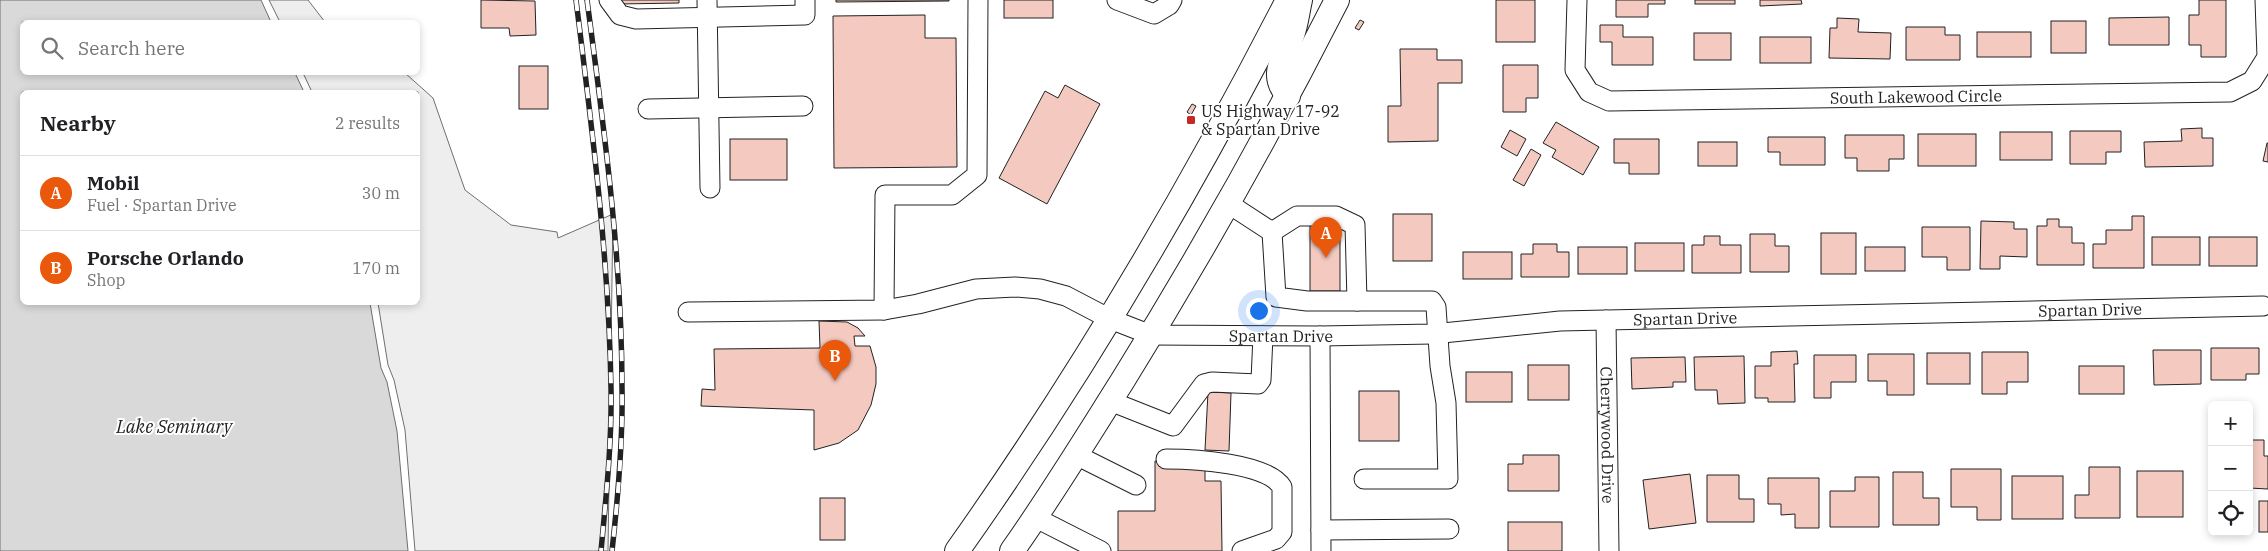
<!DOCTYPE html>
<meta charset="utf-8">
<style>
body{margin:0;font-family:"IBM Plex Serif",serif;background:#f6f6f6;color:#202124}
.controls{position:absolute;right:15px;bottom:15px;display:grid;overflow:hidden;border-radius:8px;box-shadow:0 2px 8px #0003}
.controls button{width:45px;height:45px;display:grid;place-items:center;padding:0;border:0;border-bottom:1px solid #e0e0e0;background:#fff;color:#202124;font:25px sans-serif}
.you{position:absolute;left:1258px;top:310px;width:18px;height:18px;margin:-12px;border:4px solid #fff;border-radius:50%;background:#1a73e8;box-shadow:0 0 0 8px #1a73e833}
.badge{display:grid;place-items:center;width:32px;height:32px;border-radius:50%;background:#ea580c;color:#fff;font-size:16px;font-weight:700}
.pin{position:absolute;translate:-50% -41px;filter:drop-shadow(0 1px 2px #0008)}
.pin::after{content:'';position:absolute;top:26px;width:18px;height:15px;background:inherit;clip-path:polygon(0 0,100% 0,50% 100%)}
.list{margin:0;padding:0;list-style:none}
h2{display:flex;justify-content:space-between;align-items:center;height:65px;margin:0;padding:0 20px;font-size:21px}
h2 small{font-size:16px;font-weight:400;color:#757577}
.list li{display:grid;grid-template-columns:32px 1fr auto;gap:15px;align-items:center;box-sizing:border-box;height:75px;padding:0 20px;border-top:1px solid #e0e0e0}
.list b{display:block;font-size:19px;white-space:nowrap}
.list p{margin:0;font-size:16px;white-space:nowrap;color:#757577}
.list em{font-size:16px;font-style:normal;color:#757577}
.icon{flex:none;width:28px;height:28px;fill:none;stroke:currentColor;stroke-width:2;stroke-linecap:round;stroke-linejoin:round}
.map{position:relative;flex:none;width:2268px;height:551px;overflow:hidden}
.search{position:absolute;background:#fff;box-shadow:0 2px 8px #0003;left:20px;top:20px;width:400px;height:55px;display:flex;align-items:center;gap:12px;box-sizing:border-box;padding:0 18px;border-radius:8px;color:#757577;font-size:19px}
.panel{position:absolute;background:#fff;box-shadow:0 2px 8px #0003;left:20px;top:90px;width:400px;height:215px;border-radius:8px}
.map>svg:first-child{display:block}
</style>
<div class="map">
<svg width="2268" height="551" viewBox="0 0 2268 551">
<rect width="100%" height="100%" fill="#fff"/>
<!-- green -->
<g fill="#eee" stroke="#6f6f6f">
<polygon points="269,0 308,0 325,22 280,22"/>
<polygon points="303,73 405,73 433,98 465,190 511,225 557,232 558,238 613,214 608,551 415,551 405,430 394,380 388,365 378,303 418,302 418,92 312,92"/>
</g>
<!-- water -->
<polygon fill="#d9d9d9" stroke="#6f6f6f" points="0,0 261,0 271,22 22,22 22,72 295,73 304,92 22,92 22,302 370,303 381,368 387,382 397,431 408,551 0,551"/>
<!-- building -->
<g fill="#f3c9c0" stroke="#222">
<polygon points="481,0 535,1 536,35 510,36 509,28 481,28"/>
<polygon points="618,0 679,0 679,3 618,4"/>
<polygon points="836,0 949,0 949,1 836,2"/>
<rect x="1004" y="0" width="49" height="18"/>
<rect x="1496" y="0" width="39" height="42"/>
<polygon points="1616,0 1665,0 1665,4 1648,4 1648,17 1616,17"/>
<rect x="1695" y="0" width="40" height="4"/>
<polygon points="1760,0 1801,0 1802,4 1760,6"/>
<polygon points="2199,0 2226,0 2226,57 2201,57 2201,45 2189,45 2189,15 2199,15"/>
<polygon points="925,15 925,38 956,38 957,167 834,168 833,16"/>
<polygon points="2169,17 2169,45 2109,45 2109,18"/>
<polygon points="1837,18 1859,19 1858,32 1891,33 1890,59 1829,58 1830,28 1837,28"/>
<polygon points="1360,20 1364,22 1359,30 1355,28"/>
<rect x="2051" y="21" width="35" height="32"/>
<polygon points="1600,25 1623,25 1623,37 1653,37 1653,65 1612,65 1612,42 1600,42"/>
<polygon points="1906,27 1945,27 1945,35 1960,35 1960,60 1906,60"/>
<rect x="1977" y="32" width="54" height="25"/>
<rect x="1694" y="33" width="37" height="27"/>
<rect x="1760" y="37" width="51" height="26"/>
<polygon points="1400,49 1437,49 1437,60 1462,60 1462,83 1438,83 1438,141 1388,142 1388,106 1401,106"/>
<polygon points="1503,65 1538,65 1538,98 1526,98 1526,112 1503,112"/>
<rect x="519" y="66" width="29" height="43"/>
<polygon points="1065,85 1100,104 1047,204 999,178 1045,91 1058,98"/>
<polygon points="1192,104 1196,106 1191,115 1187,112"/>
<polygon points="1556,122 1599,147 1583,175 1552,157 1556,150 1543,143"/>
<polygon points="2202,128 2202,138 2213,138 2213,166 2145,167 2144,142 2182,141 2181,129"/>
<polygon points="1510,130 1526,139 1517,156 1501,147"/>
<polygon points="2070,131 2121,131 2121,152 2106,152 2106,164 2070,164"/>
<rect x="2000" y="132" width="52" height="28"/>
<rect x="1918" y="134" width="58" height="32"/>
<polygon points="1845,135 1904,135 1904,159 1889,159 1889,171 1857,171 1857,158 1845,158"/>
<polygon points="1768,137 1825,137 1825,165 1780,165 1780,152 1768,152"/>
<rect x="730" y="139" width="57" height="41"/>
<polygon points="1614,139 1659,139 1659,174 1629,174 1629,163 1614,163"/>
<rect x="1698" y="142" width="39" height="24"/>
<polygon points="2267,143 2268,143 2268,162 2263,161"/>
<polygon points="1531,149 1541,155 1524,186 1513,180"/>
<rect x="1393" y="214" width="39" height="47"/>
<polygon points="2132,216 2144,216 2144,268 2093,268 2093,244 2106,244 2106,230 2132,230"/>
<polygon points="2047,219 2059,219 2059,227 2072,227 2072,243 2084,243 2084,265 2037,265 2037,226 2047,226"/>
<polygon points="1981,221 2014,222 2014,229 2027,229 2027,257 2000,256 2000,269 1980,269"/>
<rect x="1310" y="224" width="30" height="67"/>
<polygon points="1922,227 1970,227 1970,270 1947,270 1947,257 1922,257"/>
<rect x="1821" y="233" width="35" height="41"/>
<polygon points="1750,234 1775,234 1775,246 1789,246 1789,272 1750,272"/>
<polygon points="1704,236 1720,236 1720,245 1741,245 1741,273 1692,273 1692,245 1704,245"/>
<rect x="2152" y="237" width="48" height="28"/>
<rect x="2209" y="237" width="48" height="29"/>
<rect x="1635" y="243" width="49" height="28"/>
<polygon points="1533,244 1557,244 1557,252 1569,252 1569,277 1521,277 1521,254 1533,254"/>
<rect x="1578" y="247" width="49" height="27"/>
<rect x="1865" y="247" width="40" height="24"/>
<rect x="1463" y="252" width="49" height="27"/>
<polygon points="819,321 847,322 858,328 865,336 854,336 855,346 870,346 876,367 876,384 871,405 858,430 839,443 814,450 814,410 701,406 702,389 715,390 714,349 820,348"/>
<polygon points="2211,348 2259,348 2259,374 2246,374 2246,380 2211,380"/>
<polygon points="2153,350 2201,350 2201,384 2154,385"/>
<polygon points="1797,351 1798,364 1794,364 1795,402 1768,402 1768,398 1755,398 1755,366 1771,366 1771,352"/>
<polygon points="1982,352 2028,352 2028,382 2007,382 2007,394 1982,394"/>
<rect x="1927" y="353" width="43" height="31"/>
<polygon points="1868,354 1914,354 1914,395 1887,395 1887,381 1868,381"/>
<polygon points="1814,355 1856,355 1856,382 1831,382 1831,398 1814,398"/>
<polygon points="1744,356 1745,403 1718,404 1717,390 1695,390 1694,357"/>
<polygon points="1685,357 1686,382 1673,382 1673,387 1632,389 1631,358"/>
<rect x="1528" y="365" width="41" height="35"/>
<rect x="2079" y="366" width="45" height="28"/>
<rect x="1466" y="372" width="46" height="30"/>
<rect x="1359" y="391" width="40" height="50"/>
<polygon points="1208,392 1231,393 1229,451 1205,450"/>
<polygon points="2249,440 2264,440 2264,456 2268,456 2268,489 2249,488"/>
<polygon points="1523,455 1559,455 1559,491 1508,491 1508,464 1523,464"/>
<polygon points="1155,461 1205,461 1205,481 1221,481 1222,551 1118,551 1118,511 1155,511"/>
<polygon points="2089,467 2120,467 2120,518 2075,518 2075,495 2089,495"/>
<polygon points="1951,469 2001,469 2001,520 1977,520 1977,507 1951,507"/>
<rect x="2137" y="471" width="46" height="46"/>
<polygon points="1893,472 1923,472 1923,498 1939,498 1939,525 1893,525"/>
<polygon points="1690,474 1696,523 1649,529 1643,480"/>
<polygon points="1707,475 1739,475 1739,499 1754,499 1754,522 1707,522"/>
<rect x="2012" y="476" width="51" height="43"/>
<polygon points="1855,477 1879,477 1879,527 1830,527 1830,491 1855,491"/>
<polygon points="1768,478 1819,478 1819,528 1795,528 1795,514 1781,515 1781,504 1768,504"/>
<rect x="820" y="498" width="25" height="42"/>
<rect x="2259" y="501" width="9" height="31"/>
<rect x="1508" y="522" width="54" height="29"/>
</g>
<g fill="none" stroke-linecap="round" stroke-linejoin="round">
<defs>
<g id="minor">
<polyline points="609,0 620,15 636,19 805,15 805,0"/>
<polyline points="707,0 710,188"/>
<polyline points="1117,0 1154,14 1169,5 1172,0"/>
<path id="s1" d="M 1577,0 L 1575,70 L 1589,92 L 1609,101 L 2230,92 L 2252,81 L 2267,57 L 2265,0"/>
<polyline points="648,109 803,106"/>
<polyline points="1229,204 1272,232 1276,297 1307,301 1432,301 1436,307 1440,366 1446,403 1448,479 1364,479"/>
<polyline points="1272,232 1297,216 1336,216 1355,225 1357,301"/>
<polyline points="884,310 885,195 952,195 977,175 978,0"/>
<path id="s2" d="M 688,312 L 884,310 L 918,304 L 976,289 L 1015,287 L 1040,289 L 1066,296 L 1110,319 L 1151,335 L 1320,336 L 1433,334 L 1560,321 L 2263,306"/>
<path id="s3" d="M 1606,320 L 1609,551"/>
<polyline points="1320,336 1321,551"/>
<polyline points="1110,401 1173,426 1204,384 1212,382 1258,384 1261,380 1263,336"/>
<polyline points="1076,455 1136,485"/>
<path d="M 1166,459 C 1194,459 1267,463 1282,487 L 1282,532 L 1276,539 L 1242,551"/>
<polyline points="1034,517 1101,551"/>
<polyline points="1321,530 1449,529"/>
</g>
<g id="major">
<path d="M 1288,96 C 1270,74 1283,61 1291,38 C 1296,26 1297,13 1300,0"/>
<path d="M 957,551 C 1081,376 1190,191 1288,0"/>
<path d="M 1012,551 C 1051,496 1087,437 1123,380 C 1200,256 1271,130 1337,0"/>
</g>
</defs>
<!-- minor casing -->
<use href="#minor" stroke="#222" stroke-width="21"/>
<!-- major casing -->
<use href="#major" stroke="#222" stroke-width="26"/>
<!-- minor -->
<use href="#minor" stroke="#fff" stroke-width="19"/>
<!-- major -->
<use href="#major" stroke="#fff" stroke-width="24"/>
<defs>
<g id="rail">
<path d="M 576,0 C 592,129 609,258 611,388 C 612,443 606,497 601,551"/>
<path d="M 587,0 C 604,129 622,258 622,388 C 623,443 618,497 612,551"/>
</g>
</defs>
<!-- rail casing -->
<use href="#rail" stroke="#222" stroke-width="5.5"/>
<!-- rail -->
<use href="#rail" stroke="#fff" stroke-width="4" stroke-dasharray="11" stroke-linecap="butt"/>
</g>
<!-- markers -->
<rect fill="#c62828" stroke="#fff" stroke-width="2" x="1186" y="115" width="10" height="10" rx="2.5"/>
<g text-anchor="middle" stroke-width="4" stroke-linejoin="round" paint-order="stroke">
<!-- street labels -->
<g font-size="16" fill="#222" stroke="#fff">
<text dy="6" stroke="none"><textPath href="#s1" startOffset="425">South Lakewood Circle</textPath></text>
<text dy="6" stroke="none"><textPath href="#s2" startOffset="1415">Spartan Drive</textPath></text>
<text dy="6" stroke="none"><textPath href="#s2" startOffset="1010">Spartan Drive</textPath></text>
<text dy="6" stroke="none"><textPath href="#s2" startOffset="605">Spartan Drive</textPath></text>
<text dy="6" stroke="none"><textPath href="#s3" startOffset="115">Cherrywood Drive</textPath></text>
</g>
<!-- poi labels -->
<g font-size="16" fill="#222" stroke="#fff" text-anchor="start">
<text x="1201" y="117">US Highway 17-92<tspan x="1201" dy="18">&amp; Spartan Drive</tspan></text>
</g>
<!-- water labels -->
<g font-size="18" font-style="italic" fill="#222" stroke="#fff">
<text x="174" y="433">Lake Seminary</text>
</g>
</g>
</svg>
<div class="controls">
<button>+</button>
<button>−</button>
<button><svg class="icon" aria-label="locate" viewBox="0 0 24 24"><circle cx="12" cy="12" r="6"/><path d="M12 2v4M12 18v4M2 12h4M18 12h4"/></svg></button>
</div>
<div class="you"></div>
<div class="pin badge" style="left:1326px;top:258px">A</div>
<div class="pin badge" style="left:835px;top:381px">B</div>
<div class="search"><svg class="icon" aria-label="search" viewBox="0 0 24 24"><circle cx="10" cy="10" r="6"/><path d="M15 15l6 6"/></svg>Search here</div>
<section class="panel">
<h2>Nearby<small>2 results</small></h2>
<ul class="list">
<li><span class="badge">A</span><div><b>Mobil</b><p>Fuel · Spartan Drive</p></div><em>30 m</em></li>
<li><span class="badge">B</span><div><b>Porsche Orlando</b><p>Shop</p></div><em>170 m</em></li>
</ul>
</section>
</div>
